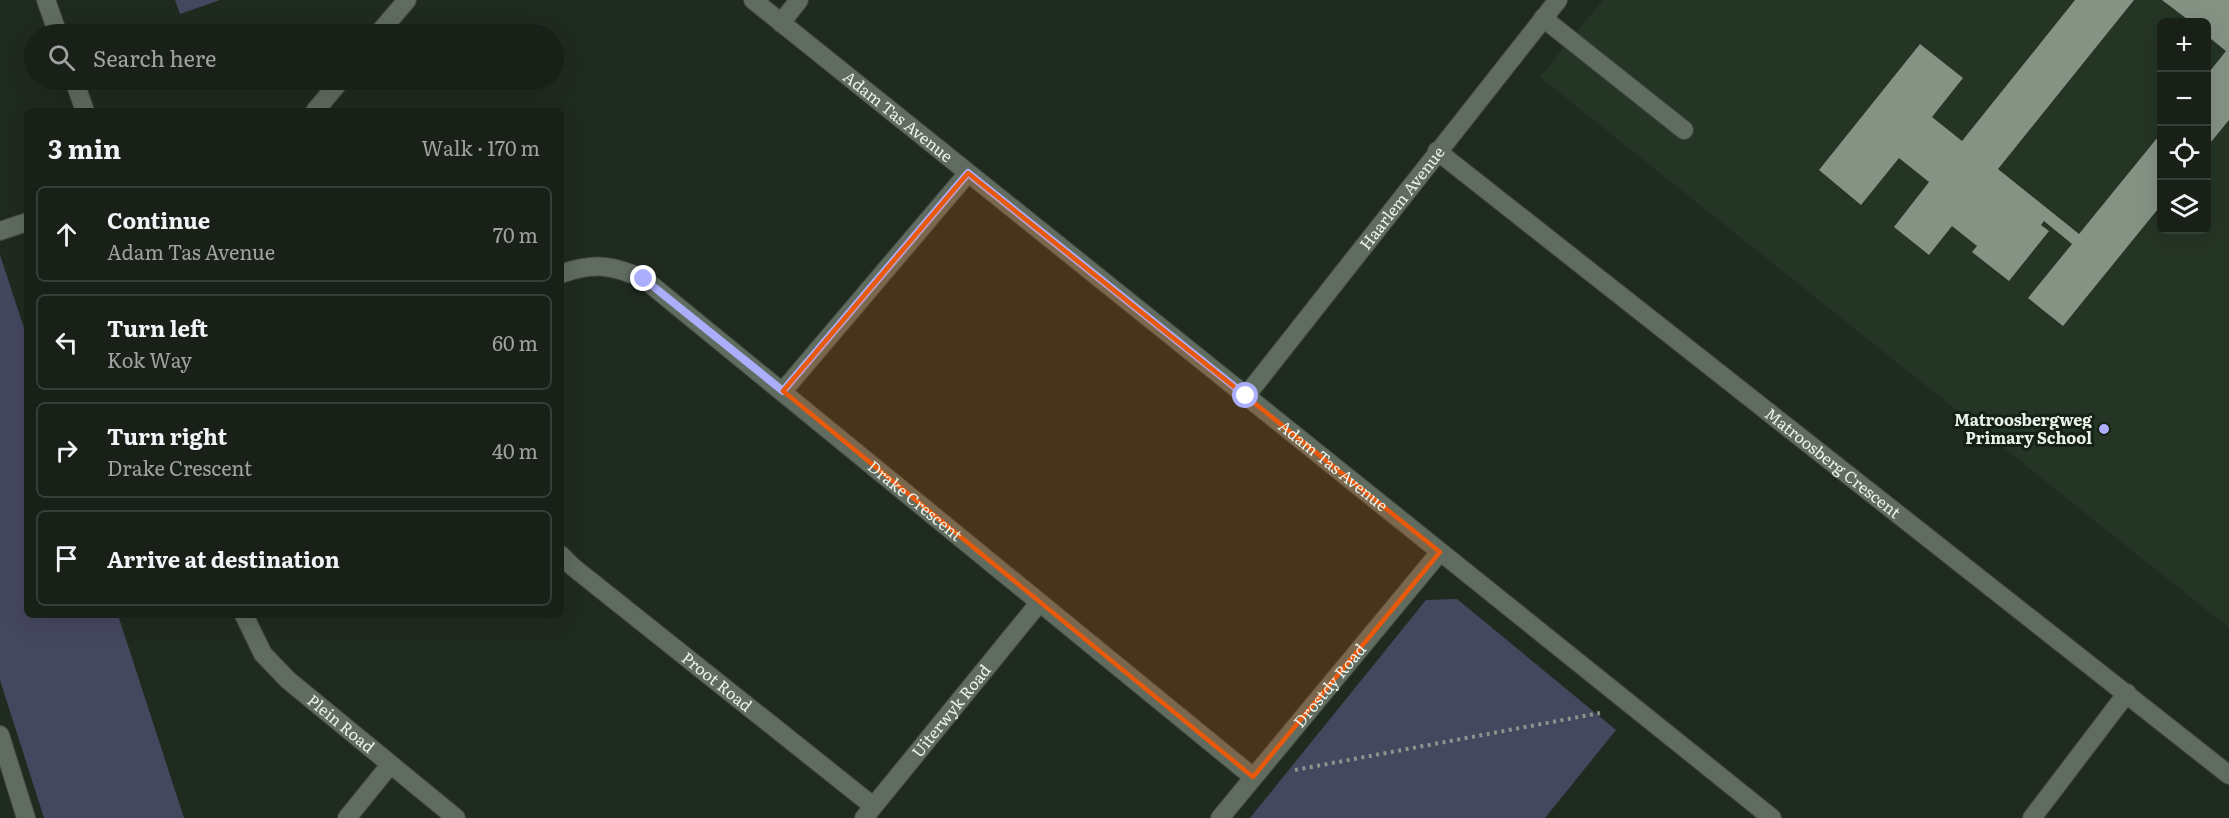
<!DOCTYPE html>
<meta charset="utf-8">
<style>
body{margin:0;font-family:Literata,serif;background:#252d25;color:#f1f3f6}
.controls{position:absolute;right:18px;top:18px;display:grid;overflow:hidden;border-radius:9px;box-shadow:0 6px 24px #0002}
.controls button{width:54px;height:54px;display:grid;place-items:center;padding:0;border:0;border-bottom:2px solid #363e37;background:#182018;color:#f1f3f6;font:30px sans-serif}
.stop{position:absolute;width:18px;height:18px;margin:-14px;border:4px solid #abaffb;border-radius:50%;background:#fff}
.stop.end{background:#abaffb;border-color:#fff;box-shadow:0 2px 6px #0008}
.list{margin:0;padding:0;list-style:none}
h2{display:flex;justify-content:space-between;align-items:center;height:78px;margin:0;padding:0 24px;font-size:26px}
h2 small{font-size:20px;font-weight:400;color:#9fa3a2}
.list li{display:grid;grid-template-columns:39px 1fr auto;gap:18px;align-items:center;box-sizing:border-box;height:96px;margin:0 12px 12px;padding:0 12px;border:2px solid #363e37;border-radius:9px}
.list b{display:block;font-size:22px;white-space:nowrap}
.list p{margin:0;font-size:20px;white-space:nowrap;color:#9fa3a2}
.list em{font-size:20px;font-style:normal;color:#9fa3a2}
.icon{flex:none;width:33px;height:33px;fill:none;stroke:currentColor;stroke-width:2;stroke-linecap:round;stroke-linejoin:round}
.map{position:relative;flex:none;width:2229px;height:818px;overflow:hidden}
.search{position:absolute;background:#182018;box-shadow:0 6px 24px #0002;left:24px;top:24px;width:540px;height:66px;display:flex;align-items:center;gap:15px;box-sizing:border-box;padding:0 21px;border-radius:33px;color:#9fa3a2;font-size:22px}
.panel{position:absolute;background:#182018;box-shadow:0 6px 24px #0002;left:24px;top:108px;width:540px;height:510px;border-radius:9px}
.map>svg:first-child{display:block}
</style>
<div class="map">
<svg width="2229" height="818" viewBox="0 0 2229 818">
<rect width="100%" height="100%" fill="#202b20"/>
<!-- built -->
<path fill="#253525" fill-rule="evenodd" d="M 1603,0 L 2229,0 L 2229,628 L 1540,77 ZM 2162,22 L 2206,22 L 2206,230 L 2162,230 Z"/>
<!-- green -->
<g fill="#45475f">
<polygon points="175,0 220,0 180,14"/>
<polygon points="0,255 27,337 27,615 118,615 184,818 44,818 0,680"/>
<polygon points="1457,599 1616,730 1545,818 1250,818 1426,600"/>
</g>
<!-- building -->
<g fill="#859385">
<polygon points="2075,0 2134,0 1998,169 2079,234 2162,132 2162,204 2063,326 2028,298 2072,244 2044,221 2041,225 2049,231 2009,281 1972,252 1977,246 1952,226 1929,255 1894,227 1929,182 1899,158 1861,205 1819,170 1920,44 1963,78 1932,117 1962,141"/>
<polygon points="2162,0 2229,0 2229,120 2206,148 2206,76 2226,51 2206,35 2206,22 2191,22"/>
</g>
<g fill="none" stroke-linecap="round" stroke-linejoin="round">
<defs>
<g id="minor">
<polyline points="46,0 58,34"/>
<path id="s1" d="M 753,0 L 1772,818"/>
<polyline points="1543,18 1684,130"/>
<polyline points="781,23 799,0"/>
<polyline points="378,34 407,0"/>
<polyline points="74,80 85,111"/>
<polyline points="315,111 341,80"/>
<path id="s2" d="M 1437,151 L 2229,775"/>
<polyline points="0,231 27,222"/>
<path id="s3" d="M 561,274 C 593,262 613,265 644,279 L 1253,777"/>
<polyline points="783,391 968,173"/>
<path id="s4" d="M 1246,396 L 1558,0"/>
<path id="s5" d="M 561,555 L 573,567 L 873,806"/>
<path id="s6" d="M 244,615 L 263,654 L 288,680 L 456,818"/>
<polyline points="0,735 26,818"/>
<polyline points="347,818 390,765"/>
<path id="s7" d="M 864,818 L 1039,603"/>
<path id="s8" d="M 1220,818 L 1440,552"/>
<polyline points="2032,818 2127,693"/>
</g>
</defs>
<!-- minor casing -->
<use href="#minor" stroke="#3f493f" stroke-width="20"/>
<!-- path -->
<polyline stroke="#8c958c" stroke-width="4" stroke-dasharray="3 4.5" stroke-linecap="butt" points="1295,770 1600,713"/>
<!-- minor -->
<use href="#minor" stroke="#606c60" stroke-width="18"/>
</g>
<g fill="none" stroke-linecap="round" stroke-linejoin="round">
<!-- route -->
<polyline stroke="#abaffb" stroke-width="8" points="644,279 783,391 968,173 1246,396"/>
</g>
<!-- marked area -->
<path fill="#e8590c" fill-opacity="0.2" stroke="#e8590c" stroke-width="4.5" stroke-linejoin="round" d="M 968,173 L 1440,552 L 1253,777 L 783,391 Z"/>
<!-- markers -->
<circle fill="#abaffb" stroke="#162116" stroke-width="2" cx="2104" cy="429" r="6"/>
<g text-anchor="middle" stroke-width="6" stroke-linejoin="round" paint-order="stroke">
<!-- street labels -->
<g font-size="16" fill="#ebf2eb" stroke="#162116">
<text dy="6" stroke="none"><textPath href="#s1" startOffset="186">Adam Tas Avenue</textPath></text>
<text dy="6" stroke="none"><textPath href="#s4" startOffset="252">Haarlem Avenue</textPath></text>
<text dy="6" stroke="none"><textPath href="#s2" startOffset="504">Matroosberg Crescent</textPath></text>
<text dy="6" stroke="none"><textPath href="#s1" startOffset="744">Adam Tas Avenue</textPath></text>
<text dy="6" stroke="none"><textPath href="#s3" startOffset="436">Drake Crescent</textPath></text>
<text dy="6" stroke="none"><textPath href="#s5" startOffset="201">Proot Road</textPath></text>
<text dy="6" stroke="none"><textPath href="#s8" startOffset="172">Drostdy Road</textPath></text>
<text dy="6" stroke="none"><textPath href="#s7" startOffset="138">Uiterwyk Road</textPath></text>
<text dy="6" stroke="none"><textPath href="#s6" startOffset="148">Plein Road</textPath></text>
</g>
<!-- poi labels -->
<g font-size="16" font-weight="bold" fill="#ebf2eb" stroke="#162116" text-anchor="end">
<text x="2092" y="426">Matroosbergweg<tspan x="2092" dy="18">Primary School</tspan></text>
</g>
</g>
</svg>
<div class="controls">
<button>+</button>
<button>−</button>
<button><svg class="icon" aria-label="locate" viewBox="0 0 24 24"><circle cx="12" cy="12" r="6"/><path d="M12 2v4M12 18v4M2 12h4M18 12h4"/></svg></button>
<button><svg class="icon" aria-label="layers" viewBox="0 0 24 24"><path d="M12 4l9 5-9 5-9-5zM3 14l9 5 9-5"/></svg></button>
</div>
<div class="stop" style="left:1246px;top:396px"></div>
<div class="stop end" style="left:644px;top:279px"></div>
<div class="search"><svg class="icon" aria-label="search" viewBox="0 0 24 24"><circle cx="10" cy="10" r="6"/><path d="M15 15l6 6"/></svg>Search here</div>
<section class="panel">
<h2>3 min<small>Walk · 170 m</small></h2>
<ul class="list">
<li><svg class="icon" aria-label="ahead" viewBox="0 0 24 24"><path d="M12 20V5M6 11l6-6 6 6"/></svg><div><b>Continue</b><p>Adam Tas Avenue</p></div><em>70 m</em></li>
<li><svg class="icon" aria-label="left" viewBox="0 0 24 24"><path d="M17 20v-9H6M10 6l-5 5 5 5"/></svg><div><b>Turn left</b><p>Kok Way</p></div><em>60 m</em></li>
<li><svg class="icon" aria-label="right" viewBox="0 0 24 24"><path d="M7 20v-9h11M14 6l5 5-5 5"/></svg><div><b>Turn right</b><p>Drake Crescent</p></div><em>40 m</em></li>
<li><svg class="icon" aria-label="arrive" viewBox="0 0 24 24"><path d="M6 21V4h12l-3 4 3 4H6"/></svg><div><b>Arrive at destination</b></div></li>
</ul>
</section>
</div>
